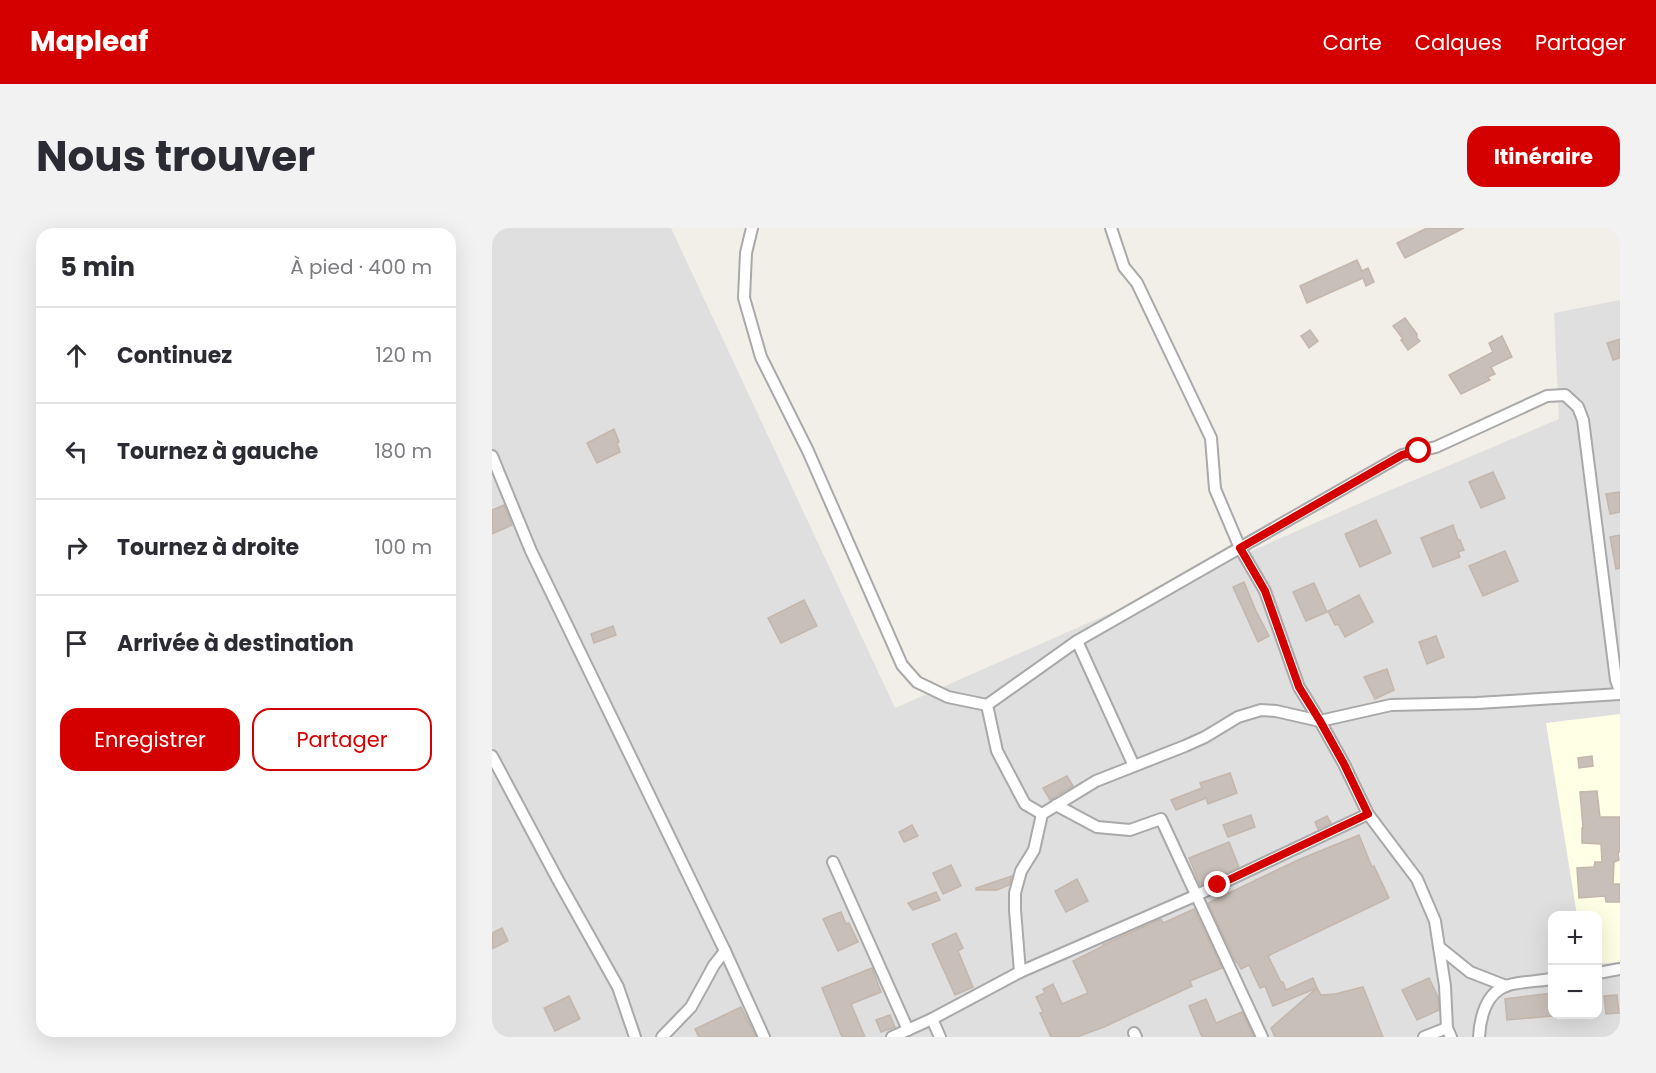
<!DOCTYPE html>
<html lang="fr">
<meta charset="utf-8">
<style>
body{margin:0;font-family:Poppins,sans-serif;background:#f2f2f3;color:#2b2b33}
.controls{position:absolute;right:18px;bottom:18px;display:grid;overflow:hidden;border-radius:12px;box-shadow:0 6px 24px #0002}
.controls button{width:54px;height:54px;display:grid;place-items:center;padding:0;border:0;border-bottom:2px solid #e1e1e2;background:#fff;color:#2b2b33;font:30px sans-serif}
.stop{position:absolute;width:18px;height:18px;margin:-14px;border:4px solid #d40000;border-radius:50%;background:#fff}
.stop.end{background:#d40000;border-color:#fff;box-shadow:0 2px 6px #0008}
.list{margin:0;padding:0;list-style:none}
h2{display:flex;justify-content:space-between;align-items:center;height:78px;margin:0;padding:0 24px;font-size:26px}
h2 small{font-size:20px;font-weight:400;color:#7c7c81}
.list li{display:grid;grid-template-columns:39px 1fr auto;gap:18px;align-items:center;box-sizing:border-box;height:96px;padding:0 24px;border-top:2px solid #e1e1e2}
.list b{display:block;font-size:22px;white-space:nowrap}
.list em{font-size:20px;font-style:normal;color:#7c7c81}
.actions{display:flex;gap:12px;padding:18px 24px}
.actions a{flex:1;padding:14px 0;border:2px solid #d40000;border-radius:18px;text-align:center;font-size:21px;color:#d40000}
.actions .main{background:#d40000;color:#fff}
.icon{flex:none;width:33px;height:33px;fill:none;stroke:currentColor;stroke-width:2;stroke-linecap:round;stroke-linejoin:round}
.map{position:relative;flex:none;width:1128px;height:809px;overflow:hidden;border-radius:18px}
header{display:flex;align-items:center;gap:36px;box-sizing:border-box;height:84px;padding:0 30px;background:#d40000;color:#fff}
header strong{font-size:28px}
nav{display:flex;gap:33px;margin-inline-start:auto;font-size:21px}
.intro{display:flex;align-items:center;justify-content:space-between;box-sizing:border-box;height:144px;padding:0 36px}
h1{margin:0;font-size:42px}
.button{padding:15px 27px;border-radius:18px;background:#d40000;color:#fff;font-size:21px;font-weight:700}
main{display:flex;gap:36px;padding:0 36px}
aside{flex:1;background:#fff;border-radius:18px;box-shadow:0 6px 24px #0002}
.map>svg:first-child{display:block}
</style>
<header>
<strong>Mapleaf</strong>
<nav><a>Carte</a><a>Calques</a><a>Partager</a></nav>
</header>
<div class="intro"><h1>Nous trouver</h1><a class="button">Itinéraire</a></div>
<main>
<aside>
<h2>5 min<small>À pied · 400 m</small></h2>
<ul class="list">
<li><svg class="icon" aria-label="ahead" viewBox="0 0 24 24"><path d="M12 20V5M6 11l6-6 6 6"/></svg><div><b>Continuez</b></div><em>120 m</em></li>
<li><svg class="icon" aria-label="left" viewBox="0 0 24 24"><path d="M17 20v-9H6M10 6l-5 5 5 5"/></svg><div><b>Tournez à gauche</b></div><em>180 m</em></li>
<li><svg class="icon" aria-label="right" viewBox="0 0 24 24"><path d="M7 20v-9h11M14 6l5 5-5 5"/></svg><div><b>Tournez à droite</b></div><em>100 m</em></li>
<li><svg class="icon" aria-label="arrive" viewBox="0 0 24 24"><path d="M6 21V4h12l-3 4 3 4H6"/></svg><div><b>Arrivée à destination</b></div></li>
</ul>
<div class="actions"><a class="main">Enregistrer</a><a>Partager</a></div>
</aside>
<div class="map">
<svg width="1128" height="809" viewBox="0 0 1128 809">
<rect width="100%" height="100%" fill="#f2efe9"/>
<!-- residential -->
<path fill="#e0dfdf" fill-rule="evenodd" d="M 0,0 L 179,0 L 403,480 L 882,269 L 1067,191 L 1062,85 L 1128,72 L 1128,809 L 1,809 L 0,803 ZM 1060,688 L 1106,688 L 1106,786 L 1060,786 Z"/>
<!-- education -->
<polygon fill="#ffffe5" points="1128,486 1128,734 1106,736 1106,688 1085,687 1054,495"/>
<!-- building -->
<g fill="#c7bfb8" stroke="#c4b6ab" stroke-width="1.5">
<polygon points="935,0 972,0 913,30 905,15"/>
<polygon points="865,32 870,43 876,40 882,54 874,58 871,50 815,75 808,58"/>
<polygon points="913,90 925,106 925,110 928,113 916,122 909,112 911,111 901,98"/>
<polygon points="818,102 826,113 817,120 809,108"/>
<polygon points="1010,108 1020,129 999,139 1003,146 996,149 998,152 969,166 957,147 1001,124 997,115"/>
<polygon points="1128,111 1128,130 1121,132 1115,115"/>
<polygon points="122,201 127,214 125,215 128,224 105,235 95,215"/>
<polygon points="1001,244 1013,270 989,280 977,254"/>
<polygon points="1128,264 1128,284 1118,286 1114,266"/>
<polygon points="12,277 20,297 0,306 0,282"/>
<polygon points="884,292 899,325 868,339 853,306"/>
<polygon points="961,297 966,312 968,312 972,322 966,324 968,329 941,339 929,310"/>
<polygon points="1128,307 1128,340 1124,341 1118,309"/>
<polygon points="1013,323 1026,353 991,368 977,338"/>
<polygon points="752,354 764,383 777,408 766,414 741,359"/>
<polygon points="822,355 835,384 814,393 801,364"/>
<polygon points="867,367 881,394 853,409 846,396 843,397 836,383"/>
<polygon points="312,372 325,398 289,415 276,390"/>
<polygon points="121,398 124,407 102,415 99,406"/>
<polygon points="944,408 952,429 935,436 927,414"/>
<polygon points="895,441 902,462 883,471 872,449"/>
<polygon points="1100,528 1101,538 1087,540 1086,530"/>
<polygon points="738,545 745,565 716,576 714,570 684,582 679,572 710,560 708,555"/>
<polygon points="575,548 581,558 558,572 551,560"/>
<polygon points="1105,563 1108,589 1128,589 1128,624 1126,624 1127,632 1122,634 1121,656 1128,656 1128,674 1114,674 1113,668 1087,670 1085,640 1102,639 1103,634 1110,634 1109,616 1090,615 1090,600 1091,600 1088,564"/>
<polygon points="759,587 763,599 736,609 731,597"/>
<polygon points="835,588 839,595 826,601 823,594"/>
<polygon points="420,597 426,608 412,614 407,604"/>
<polygon points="867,607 880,639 882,638 897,670 776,728 789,754 791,754 794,762 821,750 825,760 781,778 773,758 768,760 757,737 749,741 745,734 744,734 716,675 806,632"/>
<polygon points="737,614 747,639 708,657 697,630"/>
<polygon points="459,637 469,658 451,666 441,645"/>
<polygon points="520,648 517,657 505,662 484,662 484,660"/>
<polygon points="585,651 596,673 574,684 563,663"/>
<polygon points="444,664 448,672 421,682 416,675"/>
<polygon points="702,681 730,740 698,753 700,758 612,799 585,809 559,809 548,785 551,784 544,769 553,765 551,761 561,756 570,776 596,765 581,733 611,718 611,717 669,691 671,695"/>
<polygon points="349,684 354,696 357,695 366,714 346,723 331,691"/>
<polygon points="10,700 16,713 0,721 0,705"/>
<polygon points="464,705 471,720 466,723 481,759 463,767 440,716"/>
<polygon points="380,740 389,764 359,776 373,809 350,809 330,760"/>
<polygon points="937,750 946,769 947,782 925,792 910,762"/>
<polygon points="871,759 891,809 783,809 779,800 825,760 829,767 843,766"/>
<polygon points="1060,765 1060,788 1015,792 1013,771"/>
<polygon points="1125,767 1127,785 1114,786 1112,768"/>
<polygon points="77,768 88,791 63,803 52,780"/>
<polygon points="714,771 724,795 750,784 762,809 710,809 697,778"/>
<polygon points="249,779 264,809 207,809 203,801"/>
<polygon points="398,787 403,799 389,804 384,792"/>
</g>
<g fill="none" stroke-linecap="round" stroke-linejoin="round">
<defs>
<g id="street">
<polyline points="260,0 254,25 252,70 269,129 316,223 410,437 425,454 456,469 495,477"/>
<polyline points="619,0 632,39 645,55 719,210 723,261 748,320 773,363 807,459 828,493 852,536 876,586 925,651 943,693 953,758 955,800 959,809"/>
<polyline points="0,228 39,323 233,723 272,809"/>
<polyline points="585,413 642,538"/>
<polyline points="0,528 66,652 126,759 143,809"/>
<polyline points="564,577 605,599 638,602 669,591 770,809"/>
<polyline points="550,586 533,576 505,523 495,477 585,413 910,227 944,219 1055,168 1073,167 1086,179 1091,192 1124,452 1128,463"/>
<polyline points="341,634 416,802"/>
<polyline points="947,719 978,744 1014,758"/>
<polyline points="528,744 523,682 523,665 529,643 542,622 550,586 604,553 693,518 713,509 746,489 769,482 784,483 828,493 899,477 985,475 1128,466"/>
<polyline points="1106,745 1128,741"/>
<polyline points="440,791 448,809"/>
<polyline points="642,805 644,809"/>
<polyline points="170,809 199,779 222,737 233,723"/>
<polyline points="400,809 440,791 528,744 705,667 876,586"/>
<polyline points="932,809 955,800"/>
<path d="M 987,809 C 988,790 994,765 1014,758 C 1023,754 1049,753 1060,751"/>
</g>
</defs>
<!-- street casing -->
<use href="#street" stroke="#a9a9a9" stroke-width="14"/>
<!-- street -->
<use href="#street" stroke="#fff" stroke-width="10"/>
</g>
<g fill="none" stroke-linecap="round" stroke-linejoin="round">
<!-- route -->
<polyline stroke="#d40000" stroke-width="8" points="726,657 876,586 852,536 828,493 807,459 773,363 748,320 910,227 927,223"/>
</g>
</svg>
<div class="controls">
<button>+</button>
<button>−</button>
</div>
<div class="stop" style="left:927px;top:223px"></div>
<div class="stop end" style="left:726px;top:657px"></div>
</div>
</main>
